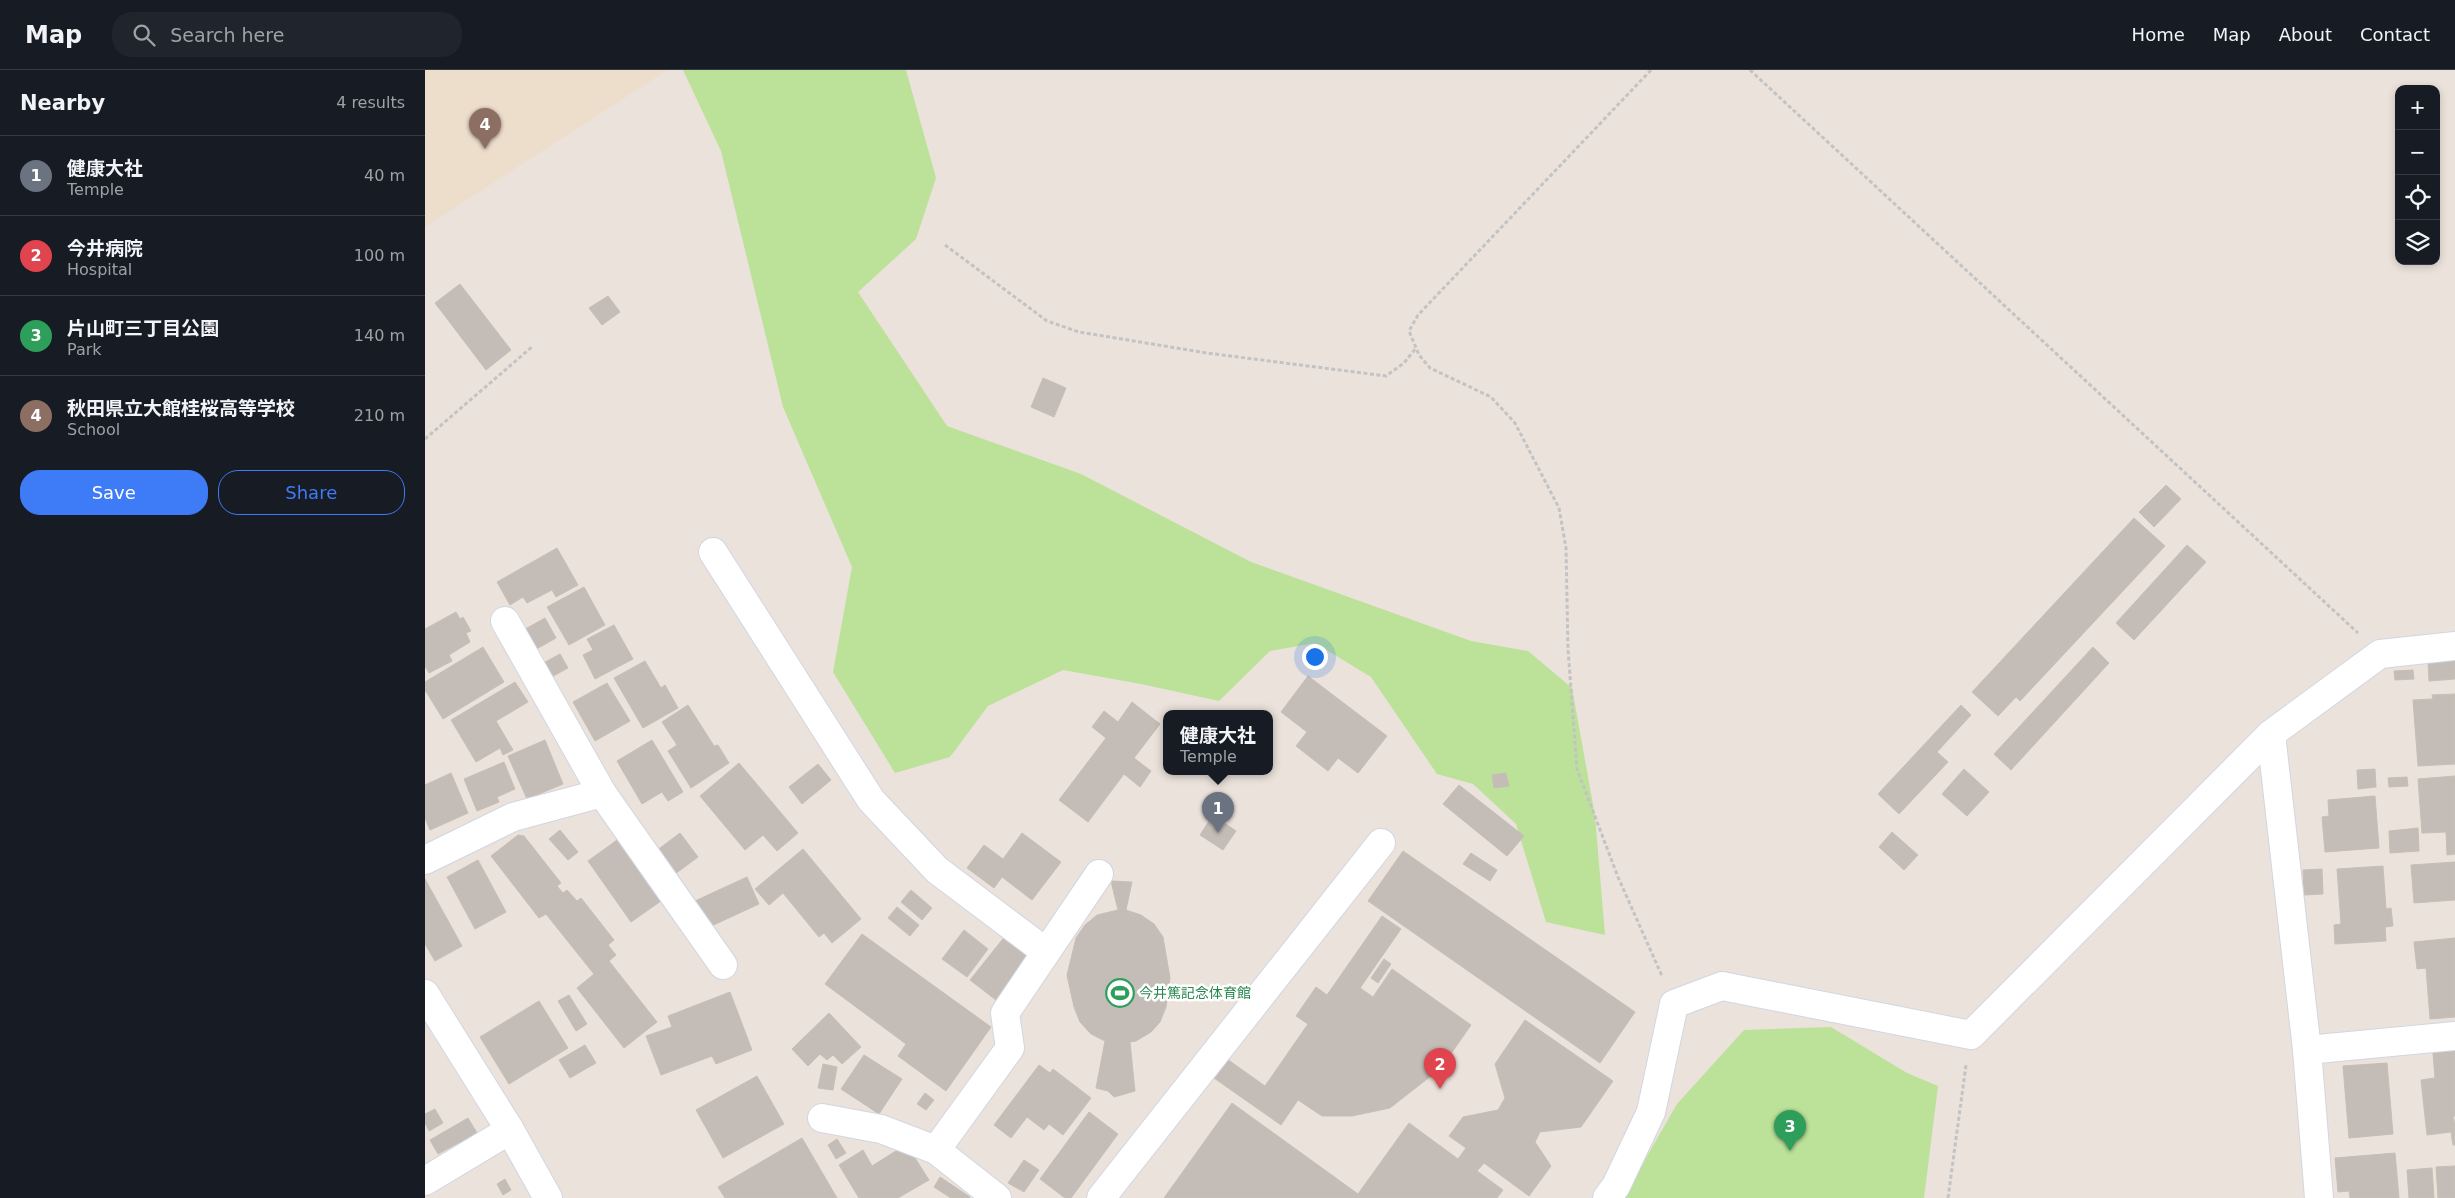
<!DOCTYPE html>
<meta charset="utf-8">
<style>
body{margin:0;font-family:"DejaVu Sans","Noto Sans JP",sans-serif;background:#20242c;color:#f1f3f6}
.controls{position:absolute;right:15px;top:15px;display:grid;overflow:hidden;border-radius:10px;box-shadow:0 2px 8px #0003}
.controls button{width:45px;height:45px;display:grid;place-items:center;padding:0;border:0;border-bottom:1px solid #363941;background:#171b24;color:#f1f3f6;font:25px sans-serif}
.you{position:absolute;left:889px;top:586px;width:18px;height:18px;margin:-12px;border:4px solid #fff;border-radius:50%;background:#1a73e8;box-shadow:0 0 0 8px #1a73e833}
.badge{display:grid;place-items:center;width:32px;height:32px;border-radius:50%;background:#3e7bf6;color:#fff;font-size:16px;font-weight:700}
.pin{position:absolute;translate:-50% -41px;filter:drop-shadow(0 1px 2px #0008)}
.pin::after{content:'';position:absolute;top:26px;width:18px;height:15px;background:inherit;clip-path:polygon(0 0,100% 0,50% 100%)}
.popup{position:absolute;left:738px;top:640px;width:110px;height:65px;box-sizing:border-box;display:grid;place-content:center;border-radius:10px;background:#171b24;filter:drop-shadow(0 1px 4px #0005);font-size:16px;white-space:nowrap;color:#9ea1a6}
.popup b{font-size:19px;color:#f1f3f6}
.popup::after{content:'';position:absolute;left:50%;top:100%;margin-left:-10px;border:10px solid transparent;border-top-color:#171b24}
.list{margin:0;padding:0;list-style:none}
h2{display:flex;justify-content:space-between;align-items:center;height:65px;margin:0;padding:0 20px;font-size:21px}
h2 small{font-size:16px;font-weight:400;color:#9ea1a6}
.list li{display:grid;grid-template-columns:32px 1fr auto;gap:15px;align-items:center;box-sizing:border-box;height:80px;padding:0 20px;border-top:1px solid #363941}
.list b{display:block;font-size:19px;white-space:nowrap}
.list p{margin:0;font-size:16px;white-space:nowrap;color:#9ea1a6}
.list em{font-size:16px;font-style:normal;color:#9ea1a6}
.actions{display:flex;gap:10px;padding:15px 20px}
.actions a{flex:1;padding:11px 0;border:1px solid #3e7bf6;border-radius:20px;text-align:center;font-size:18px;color:#3e7bf6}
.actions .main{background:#3e7bf6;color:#fff}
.icon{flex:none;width:28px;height:28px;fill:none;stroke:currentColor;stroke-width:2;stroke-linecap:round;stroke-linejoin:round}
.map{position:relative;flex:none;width:2030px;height:1128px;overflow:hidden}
header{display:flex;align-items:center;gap:30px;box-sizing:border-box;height:70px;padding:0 25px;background:#171b24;border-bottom:1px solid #363941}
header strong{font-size:24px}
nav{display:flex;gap:28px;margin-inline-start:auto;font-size:18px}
.search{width:350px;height:45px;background:#20242c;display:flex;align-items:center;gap:12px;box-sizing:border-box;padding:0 18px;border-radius:20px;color:#9ea1a6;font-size:19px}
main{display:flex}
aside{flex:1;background:#171b24}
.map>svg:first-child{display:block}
</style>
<header>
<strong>Map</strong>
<div class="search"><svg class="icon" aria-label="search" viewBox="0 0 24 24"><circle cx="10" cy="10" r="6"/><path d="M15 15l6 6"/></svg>Search here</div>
<nav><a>Home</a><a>Map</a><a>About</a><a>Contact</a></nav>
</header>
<main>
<aside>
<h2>Nearby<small>4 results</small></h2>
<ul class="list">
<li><span class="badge" style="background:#6b7280">1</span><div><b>健康大社</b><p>Temple</p></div><em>40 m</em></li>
<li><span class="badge" style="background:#e0444e">2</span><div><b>今井病院</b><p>Hospital</p></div><em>100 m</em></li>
<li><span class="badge" style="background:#2e9e5b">3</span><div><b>片山町三丁目公園</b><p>Park</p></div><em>140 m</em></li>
<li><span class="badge" style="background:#8d6e63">4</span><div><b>秋田県立大館桂桜高等学校</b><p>School</p></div><em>210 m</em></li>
</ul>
<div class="actions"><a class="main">Save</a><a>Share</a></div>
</aside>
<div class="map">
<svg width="2030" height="1128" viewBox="0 0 2030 1128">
<rect width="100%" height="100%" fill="#ebe2db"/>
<!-- education -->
<polygon fill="#edddcb" points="0,0 241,0 241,1 0,157"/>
<!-- green -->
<g fill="#bce199">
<polygon points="258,0 481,0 511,108 491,169 433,222 522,356 656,404 826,492 1046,571 1103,581 1147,618 1170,746 1180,865 1121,852 1091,754 1048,714 1012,704 946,607 890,573 845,581 794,631 716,614 638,600 563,636 525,687 470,703 408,602 427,497 358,337 296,81"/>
<polygon points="1406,957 1482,1003 1513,1016 1499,1128 1198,1128 1252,1034 1319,960"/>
</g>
<!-- building -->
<g fill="#c4bdb7" stroke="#c7beb5">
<polygon points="35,214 86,280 61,300 10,233"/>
<polygon points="183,226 195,242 177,255 164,238"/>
<polygon points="618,308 641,318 629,347 606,337"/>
<polygon points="1741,415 1756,429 1729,457 1714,442"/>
<polygon points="1709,448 1740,476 1595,631 1591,627 1573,646 1547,622"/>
<polygon points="1762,475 1781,492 1709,570 1691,553"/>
<polygon points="132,478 153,515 131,527 127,520 102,533 98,527 85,535 72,512"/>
<polygon points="159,517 180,555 144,575 122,537"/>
<polygon points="31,542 35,549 38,547 46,561 41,563 45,572 24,585 27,591 4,603 0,596 0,559"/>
<polygon points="120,548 131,568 106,582 95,562"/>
<polygon points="189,555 208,589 170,609 158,585 168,580 162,569"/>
<polygon points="58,577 79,612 18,649 0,620 0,612"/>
<polygon points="1668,577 1684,593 1586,700 1569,684"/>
<polygon points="135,584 143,598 121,610 113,596"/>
<polygon points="2030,590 2030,609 2004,611 2003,593"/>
<polygon points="220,591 236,618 240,615 253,638 218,658 189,608"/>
<polygon points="1988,600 1989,609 1970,610 1969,601"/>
<polygon points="883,606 962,666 933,703 913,688 903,701 871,676 882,662 856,642"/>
<polygon points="90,612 103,632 71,651 88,680 78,685 75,678 51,692 26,650"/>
<polygon points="182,613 205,651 170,671 148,632"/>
<polygon points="2030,624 2030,694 1993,696 1988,630 2008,629 2007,625"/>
<polygon points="707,632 735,654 709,688 726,701 715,717 699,704 663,752 634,730 681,668 667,657 679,641 693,652"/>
<polygon points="263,635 289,676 293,675 304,693 266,718 243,681 252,675 237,652"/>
<polygon points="1536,635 1546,645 1512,682 1523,692 1474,744 1453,724"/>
<polygon points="120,670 138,714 102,729 83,686"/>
<polygon points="227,670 258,722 243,731 237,722 217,734 192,691"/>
<polygon points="79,692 90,719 72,727 74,732 52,741 39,709"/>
<polygon points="314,693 373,763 352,781 338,765 320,780 275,726"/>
<polygon points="393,694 406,710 377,734 364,717"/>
<polygon points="1539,699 1564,722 1542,746 1517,724"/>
<polygon points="1950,699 1951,717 1933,719 1932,700"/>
<polygon points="26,703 43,743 5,760 0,748 0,715"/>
<polygon points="1081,703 1084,716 1069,718 1067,705"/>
<polygon points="2030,706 2030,784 2022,785 2021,762 1997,763 1993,709"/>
<polygon points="1982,707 1983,716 1964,717 1963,708"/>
<polygon points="1034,715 1099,766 1082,786 1018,734"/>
<polygon points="1950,726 1954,778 1900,782 1897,747 1904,746 1903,730"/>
<polygon points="788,745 811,761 798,780 775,765"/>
<polygon points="1993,758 1994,781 1965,783 1964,761"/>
<polygon points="135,760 153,782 143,790 124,769"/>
<polygon points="1467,762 1493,785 1479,800 1454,777"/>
<polygon points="255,763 273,787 250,804 231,781"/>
<polygon points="597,763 636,792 607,830 577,807 569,818 542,798 559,775 578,789"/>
<polygon points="93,765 99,766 136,813 132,816 138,823 142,820 152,831 156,828 189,870 183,875 191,885 184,891 232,952 199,978 152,918 169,904 121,844 114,848 66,786"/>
<polygon points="192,770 236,831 206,852 163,791"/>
<polygon points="378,779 436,849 407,873 399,863 394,867 358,823 344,835 330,819"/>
<polygon points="978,781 1210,942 1175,993 943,831"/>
<polygon points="1046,783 1072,800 1065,811 1038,794"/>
<polygon points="53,790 81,842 50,859 22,807"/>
<polygon points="2030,792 2030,830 1989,833 1986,795"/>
<polygon points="1958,796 1961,839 1966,838 1968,856 1960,857 1961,871 1910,874 1909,855 1916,854 1912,799"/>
<polygon points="1897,799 1898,824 1879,825 1878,800"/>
<polygon points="322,807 334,834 282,858 270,831"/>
<polygon points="0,809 37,876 10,891 0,874"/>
<polygon points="686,811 707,812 701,840 716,845 729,854 738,867 745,908 741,937 735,952 726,962 711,971 705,972 710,1021 689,1027 683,1021 671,1018 680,971 666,964 655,952 649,937 642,905 651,868 660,855 672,845 693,840"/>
<polygon points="486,820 507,838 497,850 476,832"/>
<polygon points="472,837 494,855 485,866 463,848"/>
<polygon points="957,846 976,859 935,918 948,927 967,899 1046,955 1016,998 965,1038 927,1046 897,1046 873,1030 856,1055 789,1008 802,989 840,1016 883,954 871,946 891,917 902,925"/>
<polygon points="539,860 563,879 542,907 517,889"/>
<polygon points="437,864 566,957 521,1021 473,986 481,974 400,914"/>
<polygon points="581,865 606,885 571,930 545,910"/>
<polygon points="2030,868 2030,947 2005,949 2001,898 1992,899 1989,872"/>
<polygon points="959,889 966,894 953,913 946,908"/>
<polygon points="305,922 327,980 291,994 287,986 236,1005 221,966 247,957 243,946"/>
<polygon points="144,925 162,954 151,961 133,931"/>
<polygon points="114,931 143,978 84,1014 55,967"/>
<polygon points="404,943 436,977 417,994 408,985 402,990 395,984 383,996 367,979"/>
<polygon points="1100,950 1188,1011 1156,1057 1115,1062 1110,1072 1126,1096 1104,1126 1059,1093 1052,1101 1078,1120 1072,1128 739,1128 807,1033 933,1124 984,1053 1033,1089 1041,1078 1024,1066 1038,1047 1073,1040 1080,1028 1070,994"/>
<polygon points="160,975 171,993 145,1008 134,990"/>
<polygon points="2030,981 2030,1046 2028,1046 2030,1054 2030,1075 2028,1075 2026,1062 2002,1065 1996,1010 2010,1008 2008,983"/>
<polygon points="439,985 477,1009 454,1044 416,1019"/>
<polygon points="1962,993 1968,1064 1924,1068 1918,996"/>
<polygon points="398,994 412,997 408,1020 393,1018"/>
<polygon points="614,995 625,1003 628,999 666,1028 638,1065 624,1054 619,1060 602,1047 586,1068 569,1055"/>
<polygon points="332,1006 359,1054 298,1088 271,1040"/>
<polygon points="500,1023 509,1030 501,1040 492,1034"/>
<polygon points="10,1039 18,1053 4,1061 0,1053 0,1044"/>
<polygon points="664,1042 693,1064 646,1128 640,1128 615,1109"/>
<polygon points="43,1048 52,1063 13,1084 5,1070"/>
<polygon points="377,1068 412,1128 300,1128 293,1117"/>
<polygon points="412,1069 421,1083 411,1089 403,1075"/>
<polygon points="474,1079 490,1088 504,1110 473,1128 434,1128 414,1095 438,1080 447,1096"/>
<polygon points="1970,1083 1974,1128 1925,1128 1924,1121 1913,1122 1910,1088"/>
<polygon points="599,1090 614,1100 599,1122 583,1113"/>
<polygon points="2030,1096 2030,1128 2013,1128 2011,1097"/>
<polygon points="2007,1098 2009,1128 1984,1128 1982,1100"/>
<polygon points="515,1107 545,1127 544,1128 526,1128 509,1117"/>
<polygon points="80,1109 86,1120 78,1125 72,1114"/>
</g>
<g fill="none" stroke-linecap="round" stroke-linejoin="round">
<defs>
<g id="minor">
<polyline points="288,482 446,730 512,800 621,882"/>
<polyline points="80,551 177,723 298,895"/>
<polyline points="1846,664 1882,980 1894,1128"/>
<polyline points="0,790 88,747 177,723"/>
<polyline points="0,924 85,1060 123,1128"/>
<polyline points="1882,980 2030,966"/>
<polyline points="397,1048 456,1059 511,1080 572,1128"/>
<polyline points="511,1080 585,978 580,943 674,804"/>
<polyline points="0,1111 85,1060"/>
<polyline points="676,1128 956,773"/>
<polyline points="1182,1128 1191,1116 1226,1042 1249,934 1297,916 1546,965 1846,664 1955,584 2030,576"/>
</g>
</defs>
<!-- minor casing -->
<use href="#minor" stroke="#d1d6e2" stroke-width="30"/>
<!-- path -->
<g stroke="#c3c3c3" stroke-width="3" stroke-dasharray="4 2.5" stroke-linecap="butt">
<polyline points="1226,0 993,245 984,261 994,285 1005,298 1066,327 1090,353 1134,438 1141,478 1143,579 1152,699 1193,807 1237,906"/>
<polyline points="1325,0 1933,563"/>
<polyline points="520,175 622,251 654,262 782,283 961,306 979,293 991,278"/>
<polyline points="0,369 108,276"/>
<polyline points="1523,1128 1541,995"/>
</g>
<!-- minor -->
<use href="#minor" stroke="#fff" stroke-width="28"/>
</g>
<!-- icons -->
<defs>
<symbol id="stadium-ring" viewBox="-11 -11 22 22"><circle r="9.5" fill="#fff" stroke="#2e9e5b" stroke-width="1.5"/><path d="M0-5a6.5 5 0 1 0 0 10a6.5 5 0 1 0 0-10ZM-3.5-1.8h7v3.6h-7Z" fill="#2e9e5b"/></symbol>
</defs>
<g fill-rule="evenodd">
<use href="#stadium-ring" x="679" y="907" width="32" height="32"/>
</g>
<g text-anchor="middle" stroke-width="5" stroke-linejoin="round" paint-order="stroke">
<!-- leisure labels -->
<g font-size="14" fill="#27864d" stroke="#fff" text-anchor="start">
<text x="714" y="928">今井篤記念体育館</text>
</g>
</g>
</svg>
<div class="controls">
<button>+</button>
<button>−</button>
<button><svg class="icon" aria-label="locate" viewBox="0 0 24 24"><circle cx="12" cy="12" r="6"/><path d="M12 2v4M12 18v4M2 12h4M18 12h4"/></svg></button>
<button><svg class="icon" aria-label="layers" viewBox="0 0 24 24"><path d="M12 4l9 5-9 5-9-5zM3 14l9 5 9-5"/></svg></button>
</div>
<div class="you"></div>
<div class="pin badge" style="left:793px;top:763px;background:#6b7280">1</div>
<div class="popup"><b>健康大社</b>Temple</div>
<div class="pin badge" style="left:1015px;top:1019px;background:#e0444e">2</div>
<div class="pin badge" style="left:1365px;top:1081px;background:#2e9e5b">3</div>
<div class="pin badge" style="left:60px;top:79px;background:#8d6e63">4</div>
</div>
</main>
